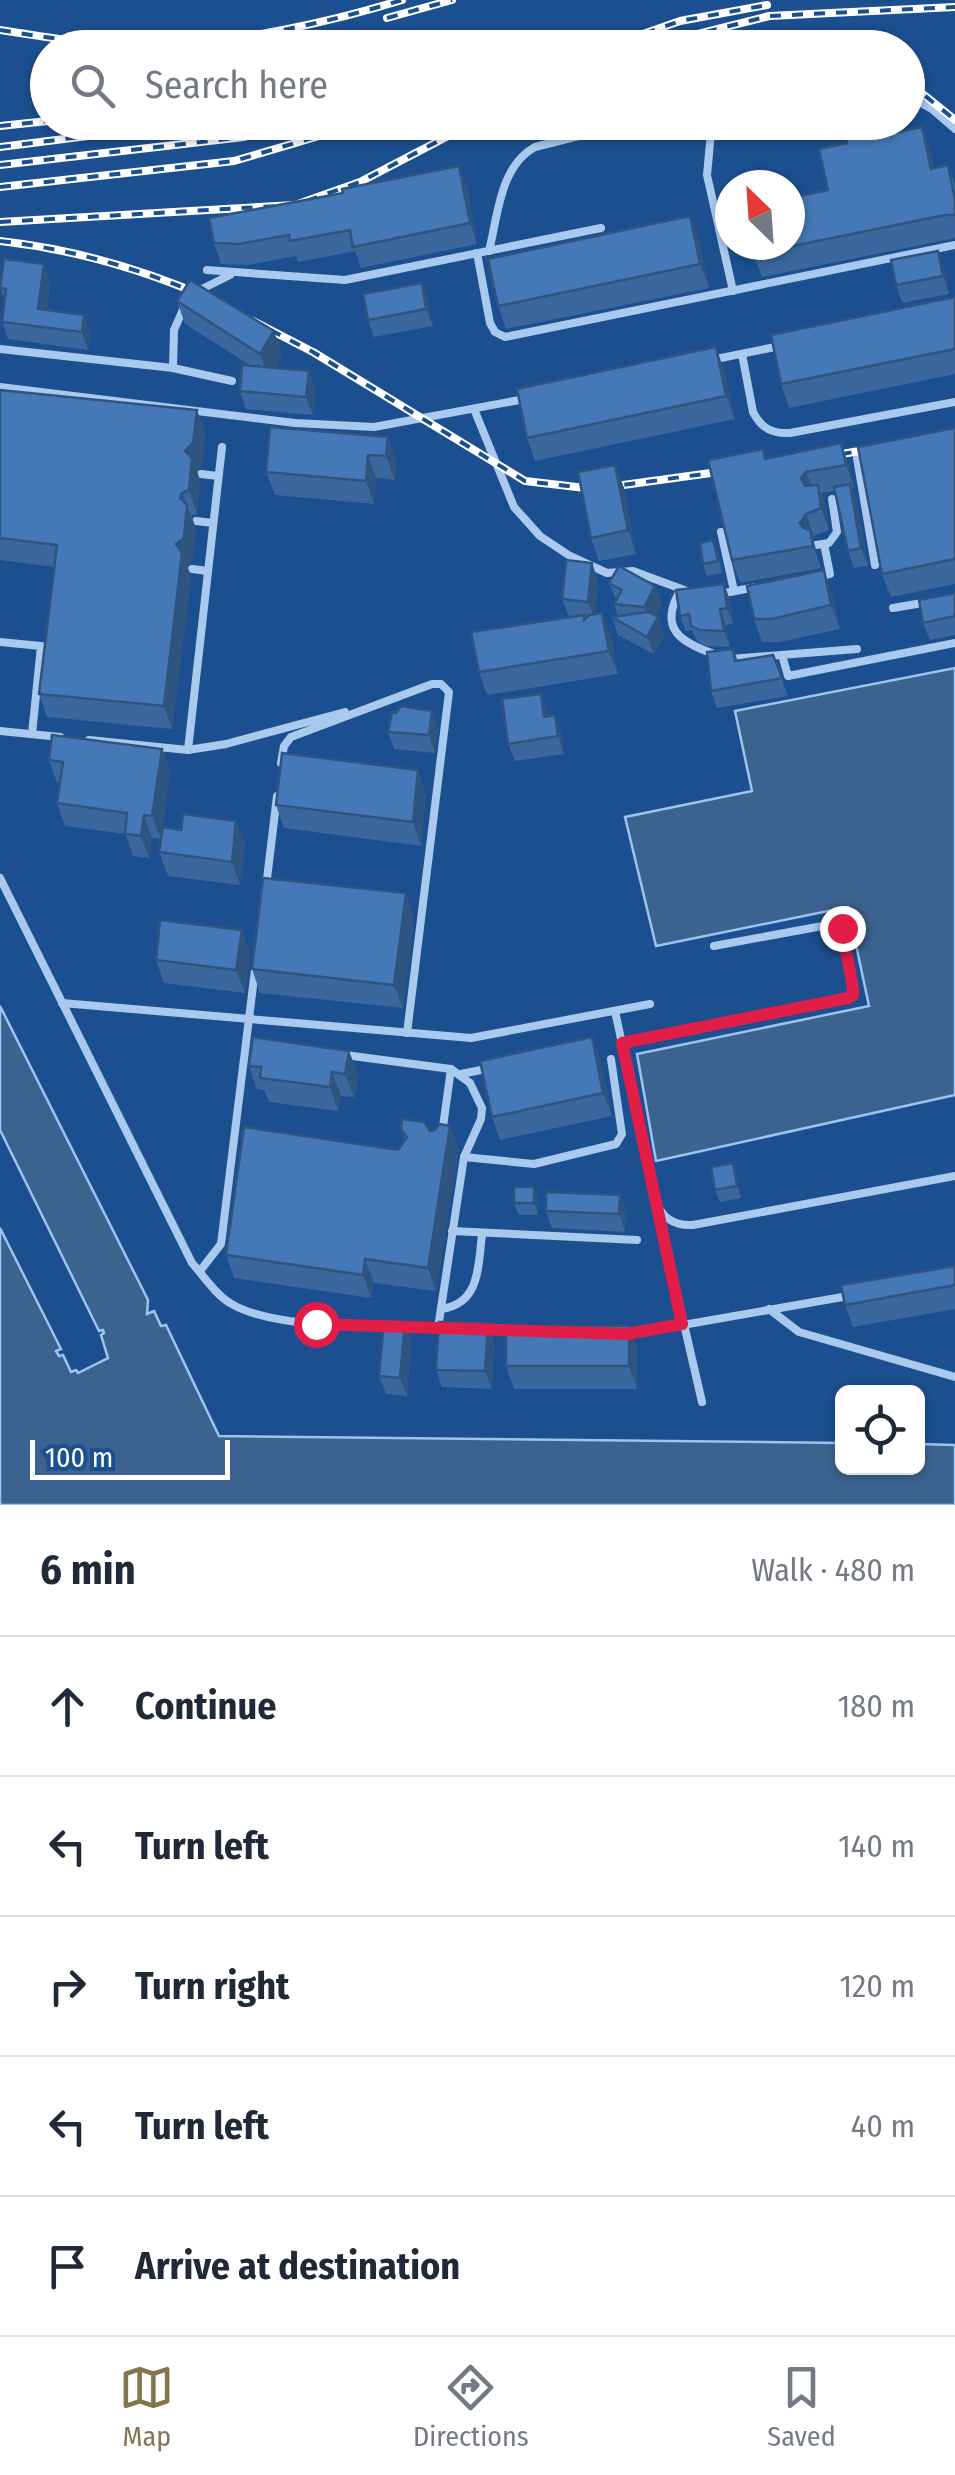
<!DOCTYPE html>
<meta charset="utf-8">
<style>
body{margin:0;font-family:"Fira Sans Condensed",sans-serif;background:#f6f6f7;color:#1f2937}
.controls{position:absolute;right:30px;bottom:30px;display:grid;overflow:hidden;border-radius:15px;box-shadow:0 2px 8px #0004}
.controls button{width:90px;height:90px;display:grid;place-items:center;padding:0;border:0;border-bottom:2px solid #e0e1e3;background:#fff;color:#1f2937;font:50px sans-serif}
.compass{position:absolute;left:715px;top:170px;width:90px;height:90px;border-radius:50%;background:#fff;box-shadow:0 2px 8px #0004;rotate:335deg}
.scale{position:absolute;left:30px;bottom:25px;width:200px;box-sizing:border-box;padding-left:10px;border:5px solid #fff;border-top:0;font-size:28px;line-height:35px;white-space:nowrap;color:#fff;-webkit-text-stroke:8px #1b4f8f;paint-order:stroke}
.stop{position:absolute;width:30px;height:30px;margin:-22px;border:8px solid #e11d48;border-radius:50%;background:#fff}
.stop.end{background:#e11d48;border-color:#fff;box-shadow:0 2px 10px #0008}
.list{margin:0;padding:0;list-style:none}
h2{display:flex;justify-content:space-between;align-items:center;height:130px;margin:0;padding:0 40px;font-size:42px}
h2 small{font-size:32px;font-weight:400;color:#747a83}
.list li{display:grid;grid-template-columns:65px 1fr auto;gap:30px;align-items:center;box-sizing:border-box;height:140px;padding:0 40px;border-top:2px solid #e0e1e3}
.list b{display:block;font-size:38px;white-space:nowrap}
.list em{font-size:32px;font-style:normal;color:#747a83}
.icon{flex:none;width:55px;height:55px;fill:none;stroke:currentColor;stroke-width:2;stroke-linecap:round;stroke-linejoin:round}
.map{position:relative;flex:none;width:955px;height:1505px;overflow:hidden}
.search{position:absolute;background:#fff;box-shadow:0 2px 8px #0004;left:30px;right:30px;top:30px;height:110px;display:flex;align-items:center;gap:25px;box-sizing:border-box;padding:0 35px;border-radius:55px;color:#747a83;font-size:38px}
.sheet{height:830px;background:#fff}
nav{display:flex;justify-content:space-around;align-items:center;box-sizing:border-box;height:140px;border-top:2px solid #e0e1e3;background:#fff;font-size:28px;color:#747a83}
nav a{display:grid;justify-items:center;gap:5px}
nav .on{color:#84754c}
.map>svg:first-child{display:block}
</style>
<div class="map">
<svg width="955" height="1505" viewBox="0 0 955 1505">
<rect width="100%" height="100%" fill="#1b4f8f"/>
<!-- water -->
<g fill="#3c6290" stroke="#9cc4f0" stroke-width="2.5">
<polygon points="955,668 955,1095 656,1161 637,1054 869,1006 848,907 656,946 625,817 752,791 735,711"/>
<polygon points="0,1006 148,1300 147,1314 154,1311 161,1326 166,1325 219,1436 842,1443 842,1468 918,1468 918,1444 955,1445 955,1505 0,1505 0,1228 61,1349 56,1351 59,1356 63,1355 71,1372 76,1370 78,1373 108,1358 101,1335 104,1333 103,1330 99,1331 0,1130"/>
</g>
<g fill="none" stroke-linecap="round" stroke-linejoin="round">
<!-- lane -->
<g stroke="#a9c9ee" stroke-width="8">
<polyline points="908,96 932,109 955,129"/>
<polyline points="712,122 707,175 733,291"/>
<path d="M 489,251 C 498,215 500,166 535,147 L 634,122"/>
<polyline points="477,253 490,323 495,332 505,337 955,245"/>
<polyline points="207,270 345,280 601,228"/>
<polyline points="198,291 230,275"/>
<polyline points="0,349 173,368 232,381"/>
<path d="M 742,354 L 753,412 C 761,428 772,434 790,433 L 955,402"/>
<polyline points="711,360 780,346"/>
<polyline points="173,368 174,330 185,305"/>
<polyline points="0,387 295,423 374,427 525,399"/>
<polyline points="474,409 514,507 540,536 570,556 607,573 633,571 687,591"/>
<polyline points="857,458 875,565"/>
<polyline points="201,474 218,476"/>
<polyline points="196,521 213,523"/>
<polyline points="721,532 734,591"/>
<polyline points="816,545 829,543 837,532 832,499"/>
<polyline points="192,569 208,571"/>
<polyline points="818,576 830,574 824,544"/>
<path d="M 681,589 C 657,629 681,643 717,655"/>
<polyline points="720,594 756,587"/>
<polyline points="893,608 928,602"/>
<polyline points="0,642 41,646 32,734"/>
<polyline points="782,655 788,676 955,643"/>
<polyline points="730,659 857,649"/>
<polyline points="0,731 60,737"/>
<polyline points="89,740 188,750 226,744 345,712"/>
<polyline points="188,750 222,447"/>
<polyline points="281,763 284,746 291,737 432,684 441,684 449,692 407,1033"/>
<path d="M 0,878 L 192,1263 C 203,1275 216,1295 230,1303 C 274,1331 393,1327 447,1328"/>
<polyline points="266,887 277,796"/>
<polyline points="62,1003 471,1038 650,1004"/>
<path d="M 615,1011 L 656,1202 C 663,1219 675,1226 693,1225 L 955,1176"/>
<polyline points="622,1043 847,999 853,995 839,923 714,946"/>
<polyline points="345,1055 451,1069 470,1083 482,1108 481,1119 464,1157 438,1328"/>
<polyline points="461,1074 491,1068"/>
<polyline points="442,1134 451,1069"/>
<polyline points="464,1157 534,1164 616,1144 622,1134 611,1059"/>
<polyline points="658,1212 702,1402"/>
<polyline points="452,1231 637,1240"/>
<polyline points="200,1271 221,1244 255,970"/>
<path d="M 441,1309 C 480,1304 478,1267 482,1235"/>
<polyline points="769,1309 799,1332 955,1377"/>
<polyline points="481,1330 512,1331"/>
<polyline points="626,1335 854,1295"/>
</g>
<defs>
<g id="rail">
<polyline points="387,18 452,0"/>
<path d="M 0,30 C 56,39 112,48 168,45 C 243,41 331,22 402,0"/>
<polyline points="603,48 680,21 767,5"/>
<polyline points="642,48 769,16 955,7"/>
<polyline points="742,48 789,45 799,48"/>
<polyline points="908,82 955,120"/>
<polyline points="0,126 48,121"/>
<polyline points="0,147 200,122"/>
<polyline points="0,165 244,137 293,122"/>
<polyline points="0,187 234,161 367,122"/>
<polyline points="0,222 295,205 360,182 475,122"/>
<path d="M 0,241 C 72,249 145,270 211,299"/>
<polyline points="251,320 313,352 525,481 594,489 740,469"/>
<polyline points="819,458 888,446"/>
</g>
</defs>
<!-- rail casing -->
<use href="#rail" stroke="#fff" stroke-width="8"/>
<!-- rail -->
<use href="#rail" stroke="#1b4f8f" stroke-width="4" stroke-dasharray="11" stroke-linecap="butt"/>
</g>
<!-- wall -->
<g fill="#3a679d">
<polygon points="842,122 867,122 871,138 930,150 934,168 948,165 955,184 955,238 762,277 753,254 828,190 847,143"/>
<polygon points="467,187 477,244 361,268 355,251 298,262 296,256 247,265 221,264 214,243"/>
<polygon points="699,240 709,288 506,329 498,306"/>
<polygon points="944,268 949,294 902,303 896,285"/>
<polygon points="50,281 47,310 84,315 90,333 88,350 8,339 2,322 5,301 0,288"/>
<polygon points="422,283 428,301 433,326 374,337 368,320"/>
<polygon points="955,297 955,374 789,408 781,384"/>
<polygon points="177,301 282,354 274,368 309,371 315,389 313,415 246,409 240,391 251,366 185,324"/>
<polygon points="724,370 735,419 535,461 527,438"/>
<polygon points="0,390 197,410 205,434 202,467 197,471 200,481 197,514 191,516 196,528 192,562 187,566 191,576 172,729 47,717 39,694 54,567 0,560"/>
<polygon points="955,428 955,584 891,597 882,574"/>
<polygon points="388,437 396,461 395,480 376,478 374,504 275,495 266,472"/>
<polygon points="841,443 849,466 854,487 852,488 857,502 868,566 854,568 848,551 835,491 821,493 826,508 829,530 814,536 813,539 821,568 740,583 732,560 767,459"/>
<polygon points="615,465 624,488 636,554 599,561 591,538"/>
<polygon points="718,552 722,573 707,576 703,564"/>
<polygon points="598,580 595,614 611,636 618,674 487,695 479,672 573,617 569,616 562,599"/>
<polygon points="609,583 655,586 662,604 655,616 658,617 664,635 654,654 618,635 612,617 618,616 614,604 616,600"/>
<polygon points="724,584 730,600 733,624 726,625 730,647 704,646 697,641 692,630 686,631 680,616"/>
<polygon points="832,593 840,629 780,642 762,642 754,619"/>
<polygon points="955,593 955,635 930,640 923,623"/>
<polygon points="733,649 738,661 773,655 788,696 717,708 711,691"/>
<polygon points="547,711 548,716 561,733 564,754 515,761 508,744"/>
<polygon points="438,728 435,753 394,749 388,732"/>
<polygon points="162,749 170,771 161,839 152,838 149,858 133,856 125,834 65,826 57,803 60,783 57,783 49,760"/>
<polygon points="426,794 421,846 284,828 276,805"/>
<polygon points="236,821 245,844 240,885 168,876 159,852 181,830"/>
<polygon points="414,917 403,1008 260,993 252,969"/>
<polygon points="250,953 245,993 164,983 156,960"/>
<polygon points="600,1060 612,1116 500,1140 492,1117"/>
<polygon points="249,1066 358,1074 354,1097 341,1096 338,1111 269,1102 264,1090 257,1089"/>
<polygon points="401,1129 430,1131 459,1149 436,1291 374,1283 371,1298 234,1278 226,1255 398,1150 405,1140"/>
<polygon points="737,1175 741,1198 720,1202 715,1190"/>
<polygon points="534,1187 538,1199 538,1215 519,1215 514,1203"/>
<polygon points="620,1195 626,1212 625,1232 552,1228 546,1211"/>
<polygon points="955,1266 955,1309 853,1327 845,1305"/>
<polygon points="405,1322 411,1339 407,1396 386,1394 379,1376"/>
<polygon points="629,1326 637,1349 637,1389 514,1389 506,1366"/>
<polygon points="494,1341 492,1389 442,1387 436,1370"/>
</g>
<!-- shaded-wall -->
<g fill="#305480">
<polygon points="864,122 867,122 876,162 867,139"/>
<polygon points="922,127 930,150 939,192 931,169"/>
<polygon points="459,166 467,187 477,244 470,223"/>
<polygon points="690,216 699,240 709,288 700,264"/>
<polygon points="938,251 944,268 949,294 943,276"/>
<polygon points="44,264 50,281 45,327 38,309"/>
<polygon points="422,283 428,301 433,326 426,309"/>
<polygon points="84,315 90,333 88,350 82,332"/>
<polygon points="274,331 282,354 268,377 260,354"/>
<polygon points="716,347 724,370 735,419 726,396"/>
<polygon points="309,371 315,389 313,415 306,397"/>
<polygon points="197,410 205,434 202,467 197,471 200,481 197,514 189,490 185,451"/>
<polygon points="388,437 396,461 395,480 386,456"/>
<polygon points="841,443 849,466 854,487 846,465"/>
<polygon points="368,455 376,478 374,504 366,481"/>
<polygon points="615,465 624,488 636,554 628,530"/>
<polygon points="806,472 815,495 809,500 801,478"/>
<polygon points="850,484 857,502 868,566 861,548"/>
<polygon points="818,485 826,508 829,530 821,508"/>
<polygon points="182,493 196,528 192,562 187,566 191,576 172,729 164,706 180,498"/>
<polygon points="806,514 814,536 813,539 821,568 813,546 809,545 800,523"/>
<polygon points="592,563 598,580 595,619 588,602"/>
<polygon points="824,570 832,593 840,629 831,605"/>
<polygon points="724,584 730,600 733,624 727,608"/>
<polygon points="655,586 662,604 650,625 644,607"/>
<polygon points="720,609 726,625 730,647 724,631"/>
<polygon points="602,613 611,636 618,674 609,651"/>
<polygon points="658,617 664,635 654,654 647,637"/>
<polygon points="541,694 547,711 550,734 544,717"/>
<polygon points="432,711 438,728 435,753 429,735"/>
<polygon points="555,715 561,733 564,754 558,736"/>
<polygon points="162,749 170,771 161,839 152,816"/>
<polygon points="418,770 426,794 421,846 413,822"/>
<polygon points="144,815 152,838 149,858 141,836"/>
<polygon points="236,821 245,844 240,885 232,862"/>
<polygon points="406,893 414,917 403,1008 394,985"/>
<polygon points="242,930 250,953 245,993 236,970"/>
<polygon points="592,1037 600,1060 612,1116 603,1093"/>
<polygon points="349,1051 358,1074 354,1097 345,1074"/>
<polygon points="332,1072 341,1096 338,1111 330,1087"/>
<polygon points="450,1126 459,1149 436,1291 428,1268"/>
<polygon points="733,1163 737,1175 741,1198 737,1186"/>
<polygon points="534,1187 538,1199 538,1215 534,1203"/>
<polygon points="620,1195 626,1212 625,1232 619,1214"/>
<polygon points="365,1259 374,1283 371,1298 363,1275"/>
<polygon points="405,1322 411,1339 407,1396 400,1378"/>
<polygon points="488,1323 494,1341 492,1389 485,1371"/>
<polygon points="629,1326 637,1349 637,1389 629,1366"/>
</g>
<!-- building -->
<g fill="#4478b7" stroke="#305480" stroke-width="2.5">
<polygon points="842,122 864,122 867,139 922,127 931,169 948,165 955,200 955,215 945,215 753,254 752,245 790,245 790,198 828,190 819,149 847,143"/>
<polygon points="459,166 470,223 353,247 350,230 290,241 289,235 239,244 214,243 209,218 343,193 342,189"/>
<polygon points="690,216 700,264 498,306 488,259"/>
<polygon points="938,251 943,276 896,285 891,260"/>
<polygon points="4,259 44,264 38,309 84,315 82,332 2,322 6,289 0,288"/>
<polygon points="190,280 274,331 260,354 177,301"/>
<polygon points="422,283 426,309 368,320 363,294"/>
<polygon points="955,297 955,349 781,384 771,335"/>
<polygon points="716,347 726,396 527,438 517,389"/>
<polygon points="242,365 309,371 306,397 240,391"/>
<polygon points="0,390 197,410 193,443 185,451 192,458 189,490 182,493 180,498 187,505 184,538 176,544 182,553 164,706 39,694 57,545 0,538"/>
<polygon points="270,427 388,437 386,456 368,455 366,481 266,472"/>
<polygon points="955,428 955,559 882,574 858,447"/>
<polygon points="841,443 846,465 806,472 801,478 805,486 818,485 821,508 806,514 800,523 803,528 810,530 813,546 732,560 708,460 763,449 765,459"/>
<polygon points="615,465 628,530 591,538 578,472"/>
<polygon points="850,484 861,548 848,551 834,487"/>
<polygon points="713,540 718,561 703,564 700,543"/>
<polygon points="566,560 592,563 588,602 562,599"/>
<polygon points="619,566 655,586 644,607 614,604 622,590 609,583"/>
<polygon points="824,570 831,605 772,619 754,619 747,586"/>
<polygon points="724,584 727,608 720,609 724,631 699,630 691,626 689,614 680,616 676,590"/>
<polygon points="955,593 955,616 923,623 919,600"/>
<polygon points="648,612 658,617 647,637 612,617"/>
<polygon points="602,613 609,651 479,672 471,632 584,615 584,620 589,615"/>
<polygon points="733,649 735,661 773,655 782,678 711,691 707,652"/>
<polygon points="541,694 544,717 555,715 558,736 508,744 502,699"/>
<polygon points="401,706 432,711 429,735 388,732 392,712 396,713"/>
<polygon points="52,735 162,749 152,816 144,815 141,836 125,834 127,813 57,803 63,762 49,760"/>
<polygon points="282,753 418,770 413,822 276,805"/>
<polygon points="183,814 236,821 232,862 159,852 163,827 181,830"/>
<polygon points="263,878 406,893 394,985 252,969"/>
<polygon points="160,920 242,930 236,970 156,960"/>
<polygon points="253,1037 349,1051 345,1074 332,1072 330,1087 260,1078 261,1067 249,1066"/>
<polygon points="592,1037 603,1093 492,1117 480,1061"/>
<polygon points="402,1119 424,1122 430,1131 435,1130 439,1124 450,1126 428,1268 365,1259 363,1275 226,1255 244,1127 398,1150 407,1137 401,1129"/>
<polygon points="733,1163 737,1186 715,1190 711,1167"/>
<rect x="514" y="1187" width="20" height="16"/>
<polygon points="546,1192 620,1195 619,1214 546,1211"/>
<polygon points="955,1266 955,1285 845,1305 841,1285"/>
<polygon points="384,1321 405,1322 400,1378 379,1376"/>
<polygon points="439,1322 488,1323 485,1371 436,1370"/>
<rect x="506" y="1326" width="123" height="40"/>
</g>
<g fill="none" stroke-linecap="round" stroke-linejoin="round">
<!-- route -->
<polyline stroke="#e11d48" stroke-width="12" points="316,1324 627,1334 682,1324 622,1043 848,998 853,995 853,989 842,928"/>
</g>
</svg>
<div class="controls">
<button><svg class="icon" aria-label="locate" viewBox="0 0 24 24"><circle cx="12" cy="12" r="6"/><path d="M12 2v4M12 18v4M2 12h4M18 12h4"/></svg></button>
</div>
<svg class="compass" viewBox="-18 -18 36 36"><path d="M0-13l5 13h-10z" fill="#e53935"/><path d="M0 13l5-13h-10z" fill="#747a83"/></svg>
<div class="scale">100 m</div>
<div class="stop" style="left:316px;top:1324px"></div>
<div class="stop end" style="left:842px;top:928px"></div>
<div class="search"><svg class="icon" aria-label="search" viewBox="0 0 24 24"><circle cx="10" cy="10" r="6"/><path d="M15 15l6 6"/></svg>Search here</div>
</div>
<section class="sheet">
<h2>6 min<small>Walk · 480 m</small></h2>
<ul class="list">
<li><svg class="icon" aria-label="ahead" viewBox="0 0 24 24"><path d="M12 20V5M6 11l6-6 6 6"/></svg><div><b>Continue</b></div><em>180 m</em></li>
<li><svg class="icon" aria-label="left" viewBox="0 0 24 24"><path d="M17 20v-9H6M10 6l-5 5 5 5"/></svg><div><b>Turn left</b></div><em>140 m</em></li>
<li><svg class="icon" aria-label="right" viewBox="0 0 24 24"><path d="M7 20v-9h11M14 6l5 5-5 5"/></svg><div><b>Turn right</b></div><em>120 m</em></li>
<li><svg class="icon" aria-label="left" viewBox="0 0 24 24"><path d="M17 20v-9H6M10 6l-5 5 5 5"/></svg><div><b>Turn left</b></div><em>40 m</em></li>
<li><svg class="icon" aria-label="arrive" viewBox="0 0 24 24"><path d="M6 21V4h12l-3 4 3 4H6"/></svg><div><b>Arrive at destination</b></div></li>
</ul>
</section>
<nav>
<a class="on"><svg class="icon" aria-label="map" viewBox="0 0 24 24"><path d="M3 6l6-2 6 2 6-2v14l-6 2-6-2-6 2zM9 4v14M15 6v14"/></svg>Map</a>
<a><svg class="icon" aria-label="directions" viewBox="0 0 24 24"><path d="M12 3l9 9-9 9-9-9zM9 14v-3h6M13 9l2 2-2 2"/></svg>Directions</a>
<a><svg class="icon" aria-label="saved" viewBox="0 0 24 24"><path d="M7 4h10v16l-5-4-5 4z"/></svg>Saved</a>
</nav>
